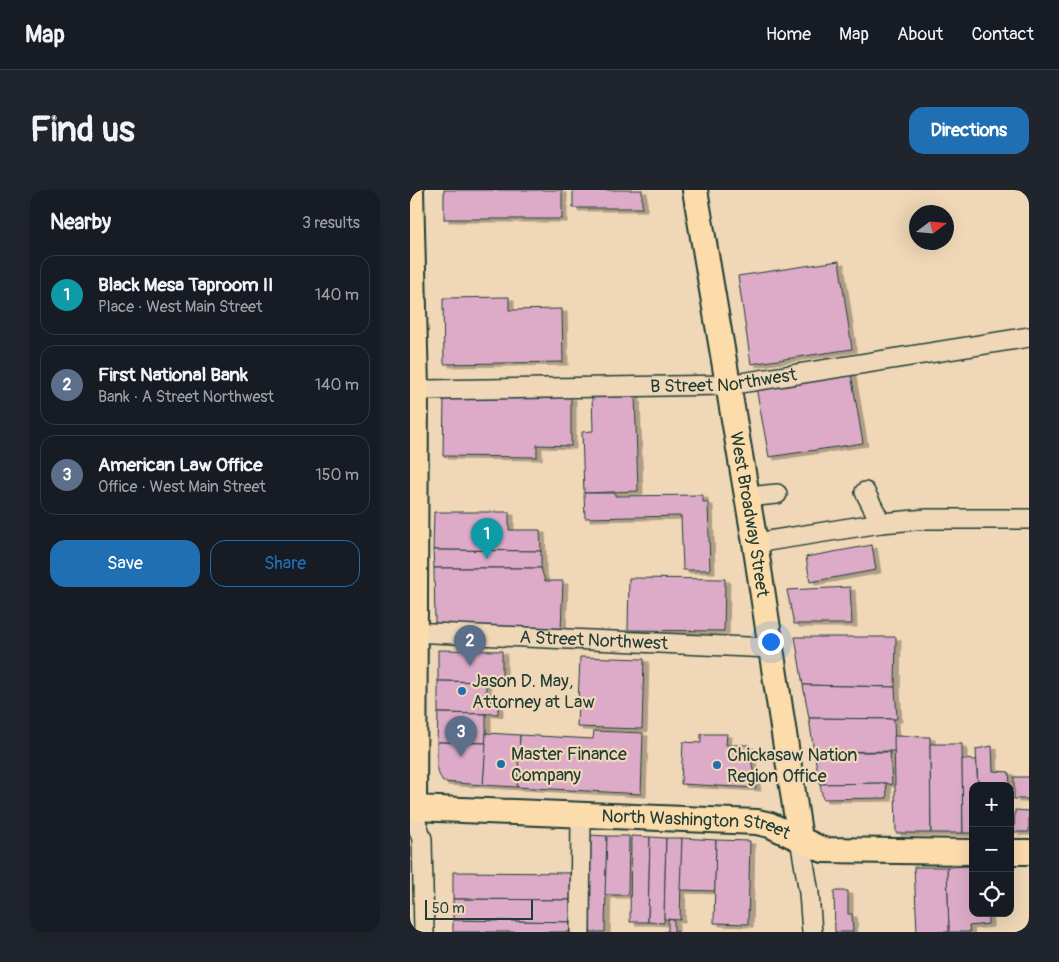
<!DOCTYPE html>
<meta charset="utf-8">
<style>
body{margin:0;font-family:Pangolin,sans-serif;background:#20242c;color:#f1f3f6}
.controls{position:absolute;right:15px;bottom:15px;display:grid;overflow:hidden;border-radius:10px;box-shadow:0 5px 20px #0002}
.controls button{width:45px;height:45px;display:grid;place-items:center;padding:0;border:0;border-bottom:1px solid #363941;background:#171b24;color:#f1f3f6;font:25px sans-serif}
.compass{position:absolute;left:499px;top:15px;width:45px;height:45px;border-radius:50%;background:#171b24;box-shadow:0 5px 20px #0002;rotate:74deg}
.scale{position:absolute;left:15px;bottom:12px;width:108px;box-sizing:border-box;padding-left:5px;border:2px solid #1f3d34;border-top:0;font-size:14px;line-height:18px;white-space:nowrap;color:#1f3d34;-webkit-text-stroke:4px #efd7b7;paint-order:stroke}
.you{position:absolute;left:360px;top:451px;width:18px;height:18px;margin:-12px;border:4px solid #fff;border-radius:50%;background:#1a73e8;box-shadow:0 0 0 8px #1a73e833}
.badge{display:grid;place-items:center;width:32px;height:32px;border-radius:50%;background:#1f6fb2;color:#fff;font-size:16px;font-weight:700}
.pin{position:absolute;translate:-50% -41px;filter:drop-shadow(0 1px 2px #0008)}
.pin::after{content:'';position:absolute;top:26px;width:18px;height:15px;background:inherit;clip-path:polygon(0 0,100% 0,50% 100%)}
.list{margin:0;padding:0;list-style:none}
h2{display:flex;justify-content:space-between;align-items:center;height:65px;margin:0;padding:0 20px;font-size:21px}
h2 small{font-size:16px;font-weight:400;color:#9ea1a6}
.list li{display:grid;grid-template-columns:32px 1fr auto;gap:15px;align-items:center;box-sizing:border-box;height:80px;margin:0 10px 10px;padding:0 10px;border:1px solid #363941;border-radius:15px}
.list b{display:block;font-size:19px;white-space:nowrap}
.list p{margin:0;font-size:16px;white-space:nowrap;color:#9ea1a6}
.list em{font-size:16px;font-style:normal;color:#9ea1a6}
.actions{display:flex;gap:10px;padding:15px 20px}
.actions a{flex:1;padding:11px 0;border:1px solid #1f6fb2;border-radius:15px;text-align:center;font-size:18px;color:#1f6fb2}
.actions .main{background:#1f6fb2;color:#fff}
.icon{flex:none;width:28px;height:28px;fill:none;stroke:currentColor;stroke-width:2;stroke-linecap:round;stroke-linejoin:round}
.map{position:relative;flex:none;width:619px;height:742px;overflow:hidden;border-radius:15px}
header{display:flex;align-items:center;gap:30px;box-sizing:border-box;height:70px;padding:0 25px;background:#171b24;border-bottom:1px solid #363941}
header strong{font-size:24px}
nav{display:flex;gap:28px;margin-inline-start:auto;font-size:18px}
.intro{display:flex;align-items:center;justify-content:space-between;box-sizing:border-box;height:120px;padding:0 30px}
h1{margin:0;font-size:35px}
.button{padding:12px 22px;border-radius:15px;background:#1f6fb2;color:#fff;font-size:18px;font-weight:700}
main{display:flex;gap:30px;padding:0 30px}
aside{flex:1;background:#171b24;border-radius:15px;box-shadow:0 5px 20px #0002}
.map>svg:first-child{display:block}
</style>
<header>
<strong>Map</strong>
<nav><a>Home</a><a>Map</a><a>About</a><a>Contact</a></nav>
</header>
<div class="intro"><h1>Find us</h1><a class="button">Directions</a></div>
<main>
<aside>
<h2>Nearby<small>3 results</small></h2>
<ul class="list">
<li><span class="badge" style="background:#0f9aa8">1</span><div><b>Black Mesa Taproom II</b><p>Place · West Main Street</p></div><em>140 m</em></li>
<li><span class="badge" style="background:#5c6f8a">2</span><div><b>First National Bank</b><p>Bank · A Street Northwest</p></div><em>140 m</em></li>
<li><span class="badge" style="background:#5c6f8a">3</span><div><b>American Law Office</b><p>Office · West Main Street</p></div><em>150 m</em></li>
</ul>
<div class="actions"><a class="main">Save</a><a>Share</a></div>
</aside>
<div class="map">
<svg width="619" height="742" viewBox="0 0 619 742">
<defs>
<filter id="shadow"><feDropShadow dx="5" dy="3" stdDeviation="0" flood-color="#0004"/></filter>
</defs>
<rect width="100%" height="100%" fill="#efd7b7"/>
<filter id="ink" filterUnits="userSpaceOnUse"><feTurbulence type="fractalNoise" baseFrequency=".02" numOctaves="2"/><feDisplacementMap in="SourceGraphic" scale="10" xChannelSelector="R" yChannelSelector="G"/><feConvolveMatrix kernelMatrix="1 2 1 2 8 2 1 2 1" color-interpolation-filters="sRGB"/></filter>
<g filter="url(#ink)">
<!-- building -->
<g fill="#ddabc8" stroke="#1f3d34" filter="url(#shadow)">
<rect x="34" y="0" width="118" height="29"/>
<rect x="163" y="0" width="69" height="18"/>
<polygon points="429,71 442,159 341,174 328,86"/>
<polygon points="99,107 99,120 152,119 153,172 34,174 33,108"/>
<polygon points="440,178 453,253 359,267 345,192"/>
<polygon points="225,204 228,301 174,303 172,242 183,241 182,205"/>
<polygon points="34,206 161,207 161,256 127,255 127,267 33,266"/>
<polygon points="174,303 205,303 205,306 293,305 293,312 298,312 300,380 273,380 271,326 175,328"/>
<polygon points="24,322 99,322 99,340 130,340 131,361 23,360"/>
<polygon points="462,355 466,380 400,392 396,367"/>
<polygon points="23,360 131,361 131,378 24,378"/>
<polygon points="24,378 131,378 135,391 153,391 151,440 25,433"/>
<polygon points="219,388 315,389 314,441 218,440"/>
<polygon points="440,397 442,434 384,434 377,400"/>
<polygon points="385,447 486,447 485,497 393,495"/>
<polygon points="28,460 92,461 92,492 28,491"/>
<polygon points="170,467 234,469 232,539 167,537"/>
<polygon points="28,491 76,492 76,511 88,512 88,524 28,523"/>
<polygon points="393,495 485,497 487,529 399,528"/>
<polygon points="28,523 76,524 76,553 27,552"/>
<polygon points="399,528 484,529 485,561 404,562"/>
<polygon points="184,541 233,543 231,604 107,597 110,545 183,549"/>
<polygon points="76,543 110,545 107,597 73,595"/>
<polygon points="291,544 317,544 316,555 339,555 346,598 271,594 273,552 291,553"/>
<polygon points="484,546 520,547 521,643 486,643"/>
<polygon points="27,552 76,553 73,595 33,592 27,580"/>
<polygon points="520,554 552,554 553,643 521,643"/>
<polygon points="582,556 583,581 599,582 600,596 568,596 566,559"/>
<polygon points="404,562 480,562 482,595 476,593 410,594"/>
<polygon points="552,569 566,570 568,596 563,596 563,643 553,643"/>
<rect x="604" y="587" width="15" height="22"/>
<polygon points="476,593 477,608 413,609 410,594"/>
<polygon points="605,620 619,621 619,642 604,642"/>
<polygon points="178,645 197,646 195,742 176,742"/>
<polygon points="197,646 219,646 218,705 195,705"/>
<polygon points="221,646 240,647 238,732 220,732"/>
<polygon points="240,647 256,648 254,733 238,732"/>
<polygon points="256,648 272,648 270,730 254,729"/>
<polygon points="272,648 306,650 305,701 270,700"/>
<polygon points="306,650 340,651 338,734 304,733"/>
<polygon points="563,676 563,723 578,723 578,734 559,736 560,742 539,742 537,677"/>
<polygon points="504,677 537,677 539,742 507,742"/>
<polygon points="43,682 163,683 163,710 43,709"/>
<polygon points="424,701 438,701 438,724 442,724 443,742 425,742"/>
<polygon points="43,709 163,710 163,732 43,730"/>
<polygon points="258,729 264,730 264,741 268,742 254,742 258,741"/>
<polygon points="43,730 163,732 162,742 43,742"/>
</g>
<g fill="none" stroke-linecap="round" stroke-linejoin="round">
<defs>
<g id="minor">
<path id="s1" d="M 0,197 L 18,200 L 318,195 L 619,147"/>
<polyline points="455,302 471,333"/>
<polyline points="337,307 367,304"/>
<polyline points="345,353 471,333 517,329 619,329"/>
<path id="s2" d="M 0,442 L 362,458"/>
<polyline points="4,618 5,629 12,649 14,742"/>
<polyline points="390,649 399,703 402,742"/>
<polyline points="170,742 171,625"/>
</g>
<g id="major">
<path id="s3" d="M 1,0 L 6,198 L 4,618 L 347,632 L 360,635 L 413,660 L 563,662"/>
<path id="s4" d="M 285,0 L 345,353 L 390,649"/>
<polyline points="600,662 619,662"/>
</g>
</defs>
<!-- minor casing -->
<use href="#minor" stroke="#1f3d34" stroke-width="22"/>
<!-- major casing -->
<use href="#major" stroke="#1f3d34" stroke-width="28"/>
<!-- minor -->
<use href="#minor" stroke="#efd7b7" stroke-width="19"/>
<!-- major -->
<use href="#major" stroke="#fddcac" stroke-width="24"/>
</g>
</g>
<!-- markers -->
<g fill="#1f6fb2" stroke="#efd7b7" stroke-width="2">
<circle cx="52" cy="501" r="5"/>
<circle cx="91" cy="574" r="5"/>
<circle cx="307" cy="575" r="5"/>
</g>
<g text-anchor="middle" stroke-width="4.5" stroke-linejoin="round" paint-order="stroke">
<!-- street labels -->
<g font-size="18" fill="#1f3d34" stroke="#efd7b7">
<text dy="6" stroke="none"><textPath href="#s1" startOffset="314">B Street Northwest</textPath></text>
<text dy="6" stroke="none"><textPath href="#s4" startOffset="329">West Broadway Street</textPath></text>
<text dy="6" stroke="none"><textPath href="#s2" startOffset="184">A Street Northwest</textPath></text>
<text dy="6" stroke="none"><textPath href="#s3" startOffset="901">North Washington Street</textPath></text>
</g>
<!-- poi labels -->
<g font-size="18" fill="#1f3d34" stroke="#efd7b7" text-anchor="start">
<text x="62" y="497">Jason D. May,<tspan x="62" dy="21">Attorney at Law</tspan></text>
<text x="101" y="570">Master Finance<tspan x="101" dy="21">Company</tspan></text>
<text x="317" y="571">Chickasaw Nation<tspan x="317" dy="21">Region Office</tspan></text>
</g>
</g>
</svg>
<div class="controls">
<button>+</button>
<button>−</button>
<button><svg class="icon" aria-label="locate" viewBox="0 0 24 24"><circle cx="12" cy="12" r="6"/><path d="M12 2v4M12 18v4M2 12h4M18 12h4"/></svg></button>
</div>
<svg class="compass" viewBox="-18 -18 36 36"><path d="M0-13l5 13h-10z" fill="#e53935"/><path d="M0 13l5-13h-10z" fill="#9ea1a6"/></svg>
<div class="scale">50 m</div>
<div class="you"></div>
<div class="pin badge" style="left:77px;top:369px;background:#0f9aa8">1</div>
<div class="pin badge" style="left:60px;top:476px;background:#5c6f8a">2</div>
<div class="pin badge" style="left:51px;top:567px;background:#5c6f8a">3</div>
</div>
</main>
